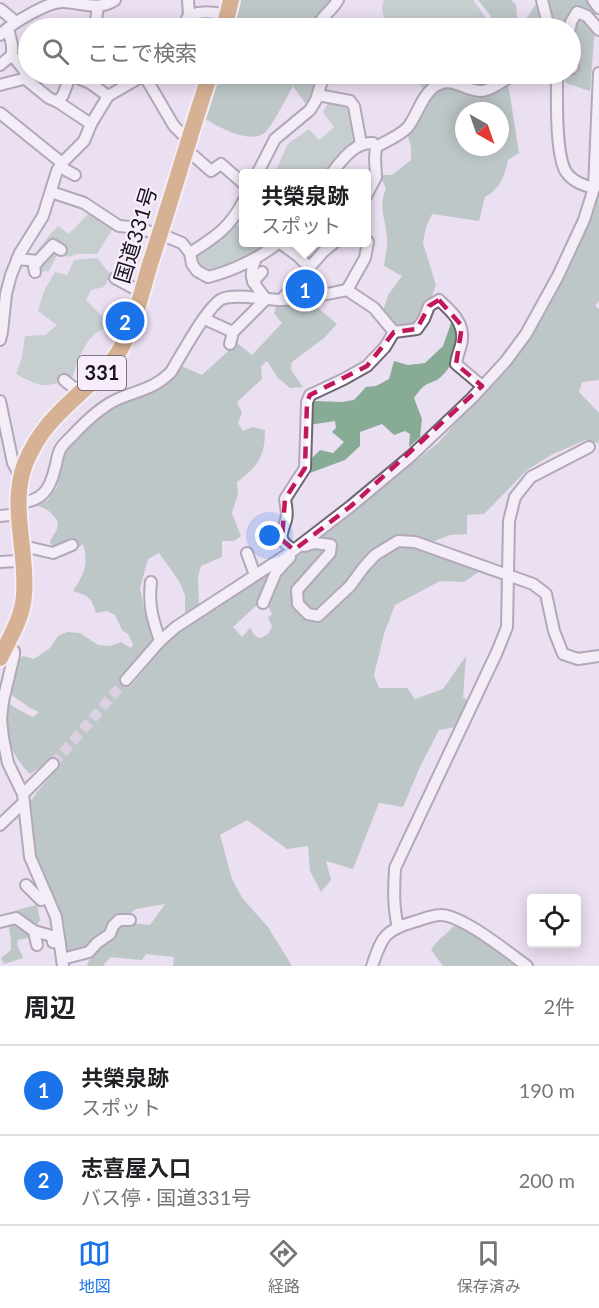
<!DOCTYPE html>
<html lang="ja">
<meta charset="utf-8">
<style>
body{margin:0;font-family:Lato,"Noto Sans JP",sans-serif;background:#f2f2f2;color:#202124}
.controls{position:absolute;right:18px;bottom:18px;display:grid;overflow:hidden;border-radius:6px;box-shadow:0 3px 15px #0003}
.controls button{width:54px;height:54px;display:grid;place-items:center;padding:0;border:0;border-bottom:2px solid #e0e0e0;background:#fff;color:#202124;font:30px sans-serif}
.compass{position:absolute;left:455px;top:102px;width:54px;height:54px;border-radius:50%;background:#fff;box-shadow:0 3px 15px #0003;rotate:140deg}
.you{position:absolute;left:270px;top:536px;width:21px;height:21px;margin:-15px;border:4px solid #fff;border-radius:50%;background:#1a73e8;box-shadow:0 0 0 9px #1a73e833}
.badge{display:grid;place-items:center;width:39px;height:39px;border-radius:50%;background:#1a73e8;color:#fff;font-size:20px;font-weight:700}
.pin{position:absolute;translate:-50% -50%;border:3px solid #fff;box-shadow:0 2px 6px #0006}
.popup{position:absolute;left:239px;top:169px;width:132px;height:78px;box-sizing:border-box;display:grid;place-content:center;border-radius:6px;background:#fff;filter:drop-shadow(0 2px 4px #0005);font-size:20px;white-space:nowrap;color:#757577}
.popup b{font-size:22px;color:#202124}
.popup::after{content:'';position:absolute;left:50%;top:100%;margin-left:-12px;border:12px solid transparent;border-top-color:#fff}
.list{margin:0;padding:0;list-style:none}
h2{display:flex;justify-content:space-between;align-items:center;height:78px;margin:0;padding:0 24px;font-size:26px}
h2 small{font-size:20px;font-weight:400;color:#757577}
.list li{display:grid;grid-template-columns:39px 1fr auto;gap:18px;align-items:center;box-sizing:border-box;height:90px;padding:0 24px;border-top:2px solid #e0e0e0}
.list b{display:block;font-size:22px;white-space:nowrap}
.list p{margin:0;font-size:20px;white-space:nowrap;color:#757577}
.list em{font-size:20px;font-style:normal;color:#757577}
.icon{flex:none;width:33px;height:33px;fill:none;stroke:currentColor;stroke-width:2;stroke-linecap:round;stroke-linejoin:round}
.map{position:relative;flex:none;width:599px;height:966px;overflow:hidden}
.search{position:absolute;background:#fff;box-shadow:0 3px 15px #0003;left:18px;right:18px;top:18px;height:66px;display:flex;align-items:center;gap:15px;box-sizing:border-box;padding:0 21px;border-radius:33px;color:#757577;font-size:22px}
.sheet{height:258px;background:#fff}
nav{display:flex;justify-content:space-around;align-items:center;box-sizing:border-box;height:84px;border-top:2px solid #e0e0e0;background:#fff;font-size:16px;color:#757577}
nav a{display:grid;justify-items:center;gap:3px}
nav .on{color:#1a73e8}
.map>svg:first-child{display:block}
</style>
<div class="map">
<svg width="599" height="966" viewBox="0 0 599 966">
<rect width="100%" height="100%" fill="#ebdff2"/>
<!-- green -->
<g fill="#9bbaa7">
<polygon points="384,0 473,0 486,18 448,19 447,28 374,28 384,19 382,8"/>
<polygon points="419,74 505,74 500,77 481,86 450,78 437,79 425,89 415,81"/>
<polygon points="329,102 345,104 350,107 356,140 336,157 324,173 274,174 288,144 309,129 319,140 334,127 323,112"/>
<path d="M 90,212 L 114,227 L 97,254 L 77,254 L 69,257 L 58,253 L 49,271 L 39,272 L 33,256 C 42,246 48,235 58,226 L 69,234 Z"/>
<path d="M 243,213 L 244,242 L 271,243 C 257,253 223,273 205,269 C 200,267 198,263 196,259 L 197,254 L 232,227 L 243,223 L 241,218 Z"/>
<path d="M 97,258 L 111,275 L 104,287 L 91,290 L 86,300 L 102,316 L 127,313 L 122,326 C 87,326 82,351 72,378 C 44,388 42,388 16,374 L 22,357 L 25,336 L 45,335 L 57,325 L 38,311 L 44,291 L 55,272 L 67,275 L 74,260 Z"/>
</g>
<!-- forest -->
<g fill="#88ab96" fill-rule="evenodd">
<polygon points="238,0 331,0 314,21 313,28 231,28"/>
<polygon points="478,0 511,0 516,5 518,28 490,28 491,16"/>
<polygon points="546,0 597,0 590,91 568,84 561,78 560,74 570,74 570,28 553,28"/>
<polygon points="536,4 543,28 524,28 526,19"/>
<path d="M 216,74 L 320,74 L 313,95 L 307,106 L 293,86 C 287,96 272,128 263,134 C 247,143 219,127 205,119 Z"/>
<path d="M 508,83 L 519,153 L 508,160 C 504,177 501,188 485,197 L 479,221 L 432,214 L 426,227 L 423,243 L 436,285 L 431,299 L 414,324 L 397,328 L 383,311 L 388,295 L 402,276 L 384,266 C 385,257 388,246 387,237 C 385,216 378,209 386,188 L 379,175 L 392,175 L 411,160 L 411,147 L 407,133 L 430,98 L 441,87 L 451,85 L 483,98 ZM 464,111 L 500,111 L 500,147 L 464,147 Z"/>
<path d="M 599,189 L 599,301 L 595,306 L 599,309 L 599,380 L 582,382 L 579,392 L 599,413 L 599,443 L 586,440 L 553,454 L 527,470 L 484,514 L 467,515 L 467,534 L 450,535 L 432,542 C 383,526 376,550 348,582 C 339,593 328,602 317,611 L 308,610 L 302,602 L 300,590 L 334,542 L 321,538 L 438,443 L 511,361 L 539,324 L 564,279 L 584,234 Z"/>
<path d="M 310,301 L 337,324 L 324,338 L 292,362 L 291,370 L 303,387 L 290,388 L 278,378 L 267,361 L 261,366 L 262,379 L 237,402 L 242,413 L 238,423 L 243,431 L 253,427 L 265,430 C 265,457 258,466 237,482 L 238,494 L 232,513 L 241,536 L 234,541 L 222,541 L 222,557 L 201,566 L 198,577 L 199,606 L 185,615 L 185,595 L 179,581 L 159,553 L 148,559 L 140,588 L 145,613 L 154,641 L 121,679 L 130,687 L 163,646 L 206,612 L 273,570 L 261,594 L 258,604 L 233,627 L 242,637 L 250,628 L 255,636 L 261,638 L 268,634 L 272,626 L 268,618 L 272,614 L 267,604 L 279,574 L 295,558 L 309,548 L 326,548 L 326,552 L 294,588 L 295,606 L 317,620 L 378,557 L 399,544 L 415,544 L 483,569 L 464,582 L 440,581 L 395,605 L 384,634 L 374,675 L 379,688 L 407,688 L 415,699 L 443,689 L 466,656 L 463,697 L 468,701 L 455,727 L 439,730 L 419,769 L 403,807 L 379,803 L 353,869 L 326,861 L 331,880 L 321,892 L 310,871 L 308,846 L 287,849 L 247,820 L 220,835 L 232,879 L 243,899 L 268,927 L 292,966 L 173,966 L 174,957 L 146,954 L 142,960 L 110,957 L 103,966 L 88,966 L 87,964 L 92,956 L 111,938 L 122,922 L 150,925 L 165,904 L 136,909 L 88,948 L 70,953 L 66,950 L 62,917 L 35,854 L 28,805 L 37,792 L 60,766 L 52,760 L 30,774 C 16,761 3,737 4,717 C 5,712 7,707 8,703 L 19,710 L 33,717 L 39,712 L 30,708 L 9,693 L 18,662 L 23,656 L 34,659 L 50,648 L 58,636 L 67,632 L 80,633 L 98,645 L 110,646 L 121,642 L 131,648 L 133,644 L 128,634 L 122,630 L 115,615 L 107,611 L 96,613 C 91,597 89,596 73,591 C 84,574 89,564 83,544 L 76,549 L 55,555 L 50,541 L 57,529 L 58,522 C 52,512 46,508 35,505 L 48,500 L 57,487 L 63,454 L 75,438 L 98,418 L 124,402 L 149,394 L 166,383 L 181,366 L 202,375 L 237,343 L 252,355 L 282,323 L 274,313 L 277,304 Z"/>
<path d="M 452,320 L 458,327 C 460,346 454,368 437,380 C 433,382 428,383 424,386 C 420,389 417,394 414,398 L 422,419 L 420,437 L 409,447 L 410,434 L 405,431 L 394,435 L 382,424 L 360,432 L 360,446 L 345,460 L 307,474 L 312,458 L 320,450 L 333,453 L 344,442 L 332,432 L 336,428 L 335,421 L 309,425 L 310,404 L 316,401 L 342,402 L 354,400 L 366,387 L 376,386 L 389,379 L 394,361 L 408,365 L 425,363 L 443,346 Z"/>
<polygon points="37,905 40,920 29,938 18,940 17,944 23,958 4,964 1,958 11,950 11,940 9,928 17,910"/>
<path d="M 455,924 L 466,930 L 517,966 L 443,966 L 431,950 C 437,939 448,934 455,924 Z"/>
</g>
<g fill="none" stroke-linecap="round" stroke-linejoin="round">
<!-- minor-tunnel -->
<polyline stroke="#cbc0d1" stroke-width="10" stroke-dasharray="10 5" stroke-linecap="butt" points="53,764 126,680"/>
<defs>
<g id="minor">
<polyline points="188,0 189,15"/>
<polyline points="542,0 549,28"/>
<polyline points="593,0 599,8"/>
<polyline points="0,9 16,22"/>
<polyline points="156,26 160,28"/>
<polyline points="8,28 12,45 12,55 24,70 28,81 49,98 58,102 91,124"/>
<polyline points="95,28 98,6"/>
<path d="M 182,28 L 189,15 C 203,11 214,12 228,15"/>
<path d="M 317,28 C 320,17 332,11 338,0"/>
<polyline points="570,28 571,22 577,12 587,16 599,30"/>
<path d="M 0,35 C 11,24 48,1 64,2 C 82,3 98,11 115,0"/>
<polyline points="570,39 573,67 570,69"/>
<polyline points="0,65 12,55"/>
<path d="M 557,74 C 557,96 555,154 566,172 C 573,182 583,185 594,188"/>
<polyline points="71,75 90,83 108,96"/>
<polyline points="144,75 174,126 181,133 190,136"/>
<polyline points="90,83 98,74"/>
<polyline points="0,85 27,78"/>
<polyline points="318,95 350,101 354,106 361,144"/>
<polyline points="58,102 63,95 71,74"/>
<polyline points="0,113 62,163"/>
<path d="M 376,147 C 386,141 400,136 408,127 C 418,114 422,94 437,85 C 454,76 466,92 482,91 C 493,90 505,79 515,74"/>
<polyline points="186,149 211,171 221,164 244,184"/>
<polyline points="60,167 75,175"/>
<polyline points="257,174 275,139 310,110 316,100 324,74"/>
<path d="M 331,174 C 342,160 354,142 373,143 L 376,147 L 375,158 L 376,177 L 366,196"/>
<path d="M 51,192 L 84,203 L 119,226 L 130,227 L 160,234 L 182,243 L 190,253 L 192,264 L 197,271 L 208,277 C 230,272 262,257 279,242"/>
<polyline points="279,242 298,256 310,268"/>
<path d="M 190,253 C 214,238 231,227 244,200"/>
<polyline points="17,259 38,261 53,245 61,250"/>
<polyline points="35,272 34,267 38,261"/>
<polyline points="115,278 141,292"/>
<polyline points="253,282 262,272"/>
<polyline points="347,290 365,258 368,242 366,241"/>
<polyline points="281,300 323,252 335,242"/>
<polyline points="205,318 211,322 233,332"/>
<path d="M 394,332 L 417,329 L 424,319 L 429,306 L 439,300 C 451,311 464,322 462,340 C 461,348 457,355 456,364 L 482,386"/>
<polyline points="0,340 2,332 6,294 11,275 20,253 43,216 57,171 62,163 84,141 91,124 108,96 146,74"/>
<path d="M 230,344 L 233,332 L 266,299 C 253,282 247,279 256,258"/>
<polyline points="64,380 80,393"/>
<polyline points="0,401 13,463 21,478"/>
<path d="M 19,503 C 42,501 50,490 55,468 C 57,462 57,456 60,450 C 62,445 67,441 72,436 C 85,422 100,407 118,399 C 139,390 154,389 171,372 C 180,357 208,305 222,299 C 235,293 267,300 282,300 C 304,299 326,294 347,290 L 374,308 L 394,332 L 385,347 L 367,366 L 344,379 L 310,395 L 307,402 L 305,468 L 285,499 C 286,506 288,513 286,520 C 281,536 277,540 294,550"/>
<polyline points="0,516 20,514"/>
<polyline points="23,546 53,553 72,545"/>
<polyline points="304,546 315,543 331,545 330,553 297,590 298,604 308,614 318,616 350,586 364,567 375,555 398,541 415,542 533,584 546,594 554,631 563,654 578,659 599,656"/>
<polyline points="247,553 255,575"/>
<polyline points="0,562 16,561 25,563"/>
<path d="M 151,582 C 148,605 153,620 160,641"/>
<polyline points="263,603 276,572 290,557"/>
<polyline points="6,646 14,651 14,655 3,701 1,719 3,738 8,763 23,794 30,857 56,917 63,966"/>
<polyline points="126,680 160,641 176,627 294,550 351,506 411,456 472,398 506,361 526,334 558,276 584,220 594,188 599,73"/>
<polyline points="23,794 53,764"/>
<polyline points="0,825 23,803"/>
<polyline points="26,885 41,900 47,896"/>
<polyline points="0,922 16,918 34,931 52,936 53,942 60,943"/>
<path d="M 398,927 C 393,907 394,889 395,868 L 497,652 L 507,627 L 509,521 L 515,497 L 531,477 L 589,447"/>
<polyline points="34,931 37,945"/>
<polyline points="62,959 89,952 97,943 110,934 113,926 119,920 130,920"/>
<path d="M 372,966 C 382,938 383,931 413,922 C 421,920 432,915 440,915 C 461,914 509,953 527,966"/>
</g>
<g id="highway">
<polyline points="224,28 231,0"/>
<path d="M 0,658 C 9,639 23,617 24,595 C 28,553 9,505 25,464 C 38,432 55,416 80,393 C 95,379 113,365 122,346 C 135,322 142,291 150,264 C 171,201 189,137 210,74"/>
</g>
</defs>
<!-- minor casing -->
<use href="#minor" stroke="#6f6575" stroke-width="14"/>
<!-- highway casing -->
<use href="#highway" stroke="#fff" stroke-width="20"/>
<!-- minor -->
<use href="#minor" stroke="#fff" stroke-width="10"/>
<!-- highway -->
<use href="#highway" stroke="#bd7b22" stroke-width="16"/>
</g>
<!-- marked area -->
<path d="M0 0H599V966H0ZM 439,300 L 462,326 L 456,364 L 482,386 L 351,506 L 294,550 L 282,540 L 285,499 L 305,468 L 307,402 L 310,395 L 367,366 L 394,332 L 417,329 L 429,306 Z" fill="#ebdff2" fill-opacity=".55" fill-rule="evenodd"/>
<path fill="none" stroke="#c2185b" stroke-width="4.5" stroke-dasharray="12 8" stroke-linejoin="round" d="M 439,300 L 462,326 L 456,364 L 482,386 L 351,506 L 294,550 L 282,540 L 285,499 L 305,468 L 307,402 L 310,395 L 367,366 L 394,332 L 417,329 L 429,306 Z"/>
<g text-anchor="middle" stroke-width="4.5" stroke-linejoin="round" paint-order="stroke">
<!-- shield labels -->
<rect fill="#f7edfd" stroke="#5a545d" stroke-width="1.5" x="78" y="356" width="48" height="34" rx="4.5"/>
<g font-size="20" font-weight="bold" fill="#171319">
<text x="102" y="380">331</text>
</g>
<!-- street labels -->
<g font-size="21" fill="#171319" stroke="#f7edfd">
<text transform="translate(136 235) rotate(-73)" y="7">国道331号</text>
</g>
</g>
</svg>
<div class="controls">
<button><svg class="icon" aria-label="locate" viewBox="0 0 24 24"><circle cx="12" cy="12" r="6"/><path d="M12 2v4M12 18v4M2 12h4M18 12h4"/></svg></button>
</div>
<svg class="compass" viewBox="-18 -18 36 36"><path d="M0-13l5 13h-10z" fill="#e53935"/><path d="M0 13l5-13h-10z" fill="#757577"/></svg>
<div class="you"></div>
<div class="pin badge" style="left:305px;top:289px">1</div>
<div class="popup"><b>共榮泉跡</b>スポット</div>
<div class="pin badge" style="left:125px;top:321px">2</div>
<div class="search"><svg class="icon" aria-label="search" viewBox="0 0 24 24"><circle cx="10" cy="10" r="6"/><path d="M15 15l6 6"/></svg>ここで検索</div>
</div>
<section class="sheet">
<h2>周辺<small>2件</small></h2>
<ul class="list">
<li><span class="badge">1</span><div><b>共榮泉跡</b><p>スポット</p></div><em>190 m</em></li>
<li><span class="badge">2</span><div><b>志喜屋入口</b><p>バス停 · 国道331号</p></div><em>200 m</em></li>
</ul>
</section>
<nav>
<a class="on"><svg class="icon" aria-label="map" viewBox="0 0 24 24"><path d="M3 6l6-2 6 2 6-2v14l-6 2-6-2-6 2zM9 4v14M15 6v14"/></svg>地図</a>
<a><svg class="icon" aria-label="directions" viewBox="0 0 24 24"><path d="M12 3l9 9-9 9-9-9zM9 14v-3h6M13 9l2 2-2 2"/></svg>経路</a>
<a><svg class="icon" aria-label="saved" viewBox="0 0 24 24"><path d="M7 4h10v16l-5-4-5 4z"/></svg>保存済み</a>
</nav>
